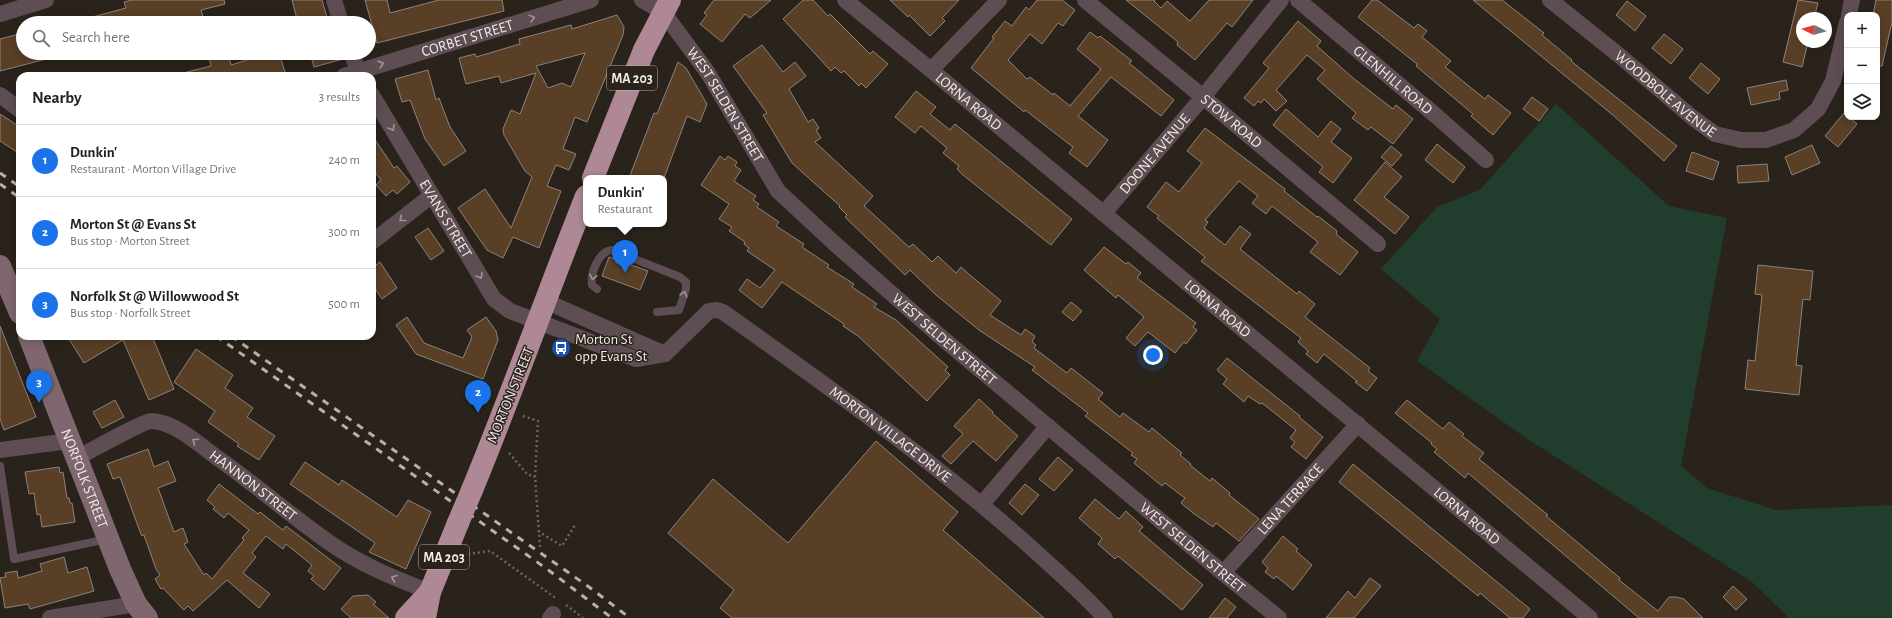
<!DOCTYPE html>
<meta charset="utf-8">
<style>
body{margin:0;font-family:"Alegreya Sans",sans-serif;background:#f6f6f6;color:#222}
.controls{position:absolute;right:12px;top:12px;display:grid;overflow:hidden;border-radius:8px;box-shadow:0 2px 10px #0003}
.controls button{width:36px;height:36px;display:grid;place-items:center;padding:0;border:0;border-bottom:1px solid #e0e0e0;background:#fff;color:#222;font:20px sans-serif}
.compass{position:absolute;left:1796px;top:12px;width:36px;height:36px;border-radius:50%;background:#fff;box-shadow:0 2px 10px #0003;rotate:276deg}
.you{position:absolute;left:1153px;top:355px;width:14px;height:14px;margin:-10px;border:3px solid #fff;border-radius:50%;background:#1a73e8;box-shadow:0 0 0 6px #1a73e833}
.badge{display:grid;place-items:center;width:26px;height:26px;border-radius:50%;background:#1a73e8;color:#fff;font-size:13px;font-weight:700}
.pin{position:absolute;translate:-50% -33px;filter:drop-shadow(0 1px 2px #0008)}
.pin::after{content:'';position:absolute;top:21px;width:14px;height:12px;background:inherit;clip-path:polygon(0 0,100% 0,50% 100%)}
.popup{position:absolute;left:583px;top:175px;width:84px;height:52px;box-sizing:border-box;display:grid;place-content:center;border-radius:8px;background:#fff;filter:drop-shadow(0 1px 3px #0005);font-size:13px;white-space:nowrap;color:#767676}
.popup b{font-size:15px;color:#222}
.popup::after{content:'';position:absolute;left:50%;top:100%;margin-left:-8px;border:8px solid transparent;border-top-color:#fff}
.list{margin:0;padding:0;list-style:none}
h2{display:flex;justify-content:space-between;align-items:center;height:52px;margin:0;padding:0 16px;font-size:17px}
h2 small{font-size:13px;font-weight:400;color:#767676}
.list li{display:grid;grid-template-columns:26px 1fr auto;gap:12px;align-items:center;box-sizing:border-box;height:72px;padding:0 16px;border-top:1px solid #e0e0e0}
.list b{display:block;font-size:15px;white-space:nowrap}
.list p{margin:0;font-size:13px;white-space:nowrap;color:#767676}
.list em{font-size:13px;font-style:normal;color:#767676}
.icon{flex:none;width:22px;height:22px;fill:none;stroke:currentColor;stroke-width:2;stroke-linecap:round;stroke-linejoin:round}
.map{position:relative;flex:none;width:1892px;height:618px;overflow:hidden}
.search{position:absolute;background:#fff;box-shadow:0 2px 10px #0003;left:16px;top:16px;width:360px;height:44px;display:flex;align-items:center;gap:10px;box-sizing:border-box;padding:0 14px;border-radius:22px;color:#767676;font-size:15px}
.panel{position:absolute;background:#fff;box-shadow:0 2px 10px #0003;left:16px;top:72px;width:360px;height:268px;border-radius:12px}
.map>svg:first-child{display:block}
</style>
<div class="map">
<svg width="1892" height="618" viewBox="0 0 1892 618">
<rect width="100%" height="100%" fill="#29231b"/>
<!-- green -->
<polygon fill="#213d2e" points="1556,104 1669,206 1727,218 1681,466 1707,488 1776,510 1892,505 1892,618 1789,618 1752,582 1529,440 1417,361 1440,319 1381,269 1437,207 1480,190"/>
<!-- building -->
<g fill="#583f26" stroke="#8d837b" fill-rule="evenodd">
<polygon points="132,0 224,0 225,4 201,10 205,23 85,23 85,19 126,8 124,2"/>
<polygon points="292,0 322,0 328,21 320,23 298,23"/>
<polygon points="365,0 387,0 390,13 439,0 502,0 504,11 377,43"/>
<polygon points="714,0 771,0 750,18 745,14 722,42 700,24 707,15 704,13"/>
<polygon points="803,0 813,0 828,16 830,14 870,54 873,51 888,64 866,88 861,83 859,86 844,71 841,73 835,67 831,71 783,19"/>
<polygon points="890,0 959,0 942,18 945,21 930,36 909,15 908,17"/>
<polygon points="1037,0 1062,0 1075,10 1063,26 1058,23 1042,44 1030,34 1008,60 1027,79 1030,77 1053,95 1054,93 1070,106 1101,69 1077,49 1090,32 1098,38 1100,36 1132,61 1129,63 1174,100 1161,116 1111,77 1078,116 1108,140 1087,167 1069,153 1073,147 1025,110 1024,112 971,68 994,38 992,37 1005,21 1012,26 1026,7 1029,10"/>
<polygon points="1126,0 1155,0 1154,1 1161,8 1167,1 1190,21 1209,0 1253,0 1232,27 1227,23 1195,60 1177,45 1178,42"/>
<polygon points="1372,0 1377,0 1414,28 1418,24 1427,31 1422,37 1451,61 1445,67 1485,99 1488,95 1511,113 1493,135 1471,116 1473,114 1416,66 1417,64 1358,17"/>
<polygon points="1473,0 1502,0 1544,33 1542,35 1572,60 1571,61 1677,146 1664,161 1614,116"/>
<polygon points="1798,0 1818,3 1814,18 1802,18 1802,42 1808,42 1802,67 1783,62"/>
<polygon points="1876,0 1892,0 1892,22 1882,66 1877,66 1877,15 1873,15"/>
<polygon points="1627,1 1646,16 1635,31 1616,15"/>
<path d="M 617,15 L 624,27 L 623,35 L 587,122 L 575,117 L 563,149 L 576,154 L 569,170 L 556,165 L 547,186 L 561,191 L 539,248 L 513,237 L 503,258 L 487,250 L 458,208 L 485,189 L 511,228 L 532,177 L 525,171 L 504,135 L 503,129 L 511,110 L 520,114 L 536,73 L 501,83 L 499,76 L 466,84 L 459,58 L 475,54 L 476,57 L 520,44 L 519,39 L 571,25 L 572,29 ZM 585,53 L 571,87 L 562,83 L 548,88 L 536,66 Z"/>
<polygon points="1298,21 1321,41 1317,46 1353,78 1393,109 1396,105 1413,119 1393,144 1371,127 1368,130 1352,118 1356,113 1317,79 1325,70 1307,55 1276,90 1287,101 1276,111 1264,99 1261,103 1258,101 1254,106 1244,98 1269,68 1263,63"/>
<polygon points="23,33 23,53 53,53 54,57 0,71 0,39"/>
<polygon points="1664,34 1683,49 1671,64 1652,48"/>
<polygon points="762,45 783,72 795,62 806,76 789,89 808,122 813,119 819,128 816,130 821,138 815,142 873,196 864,206 909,247 913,244 932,262 938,256 956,273 961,267 971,276 1001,301 990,315 1021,335 1025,329 1035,336 1032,342 1036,345 1034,348 1067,373 1071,368 1103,393 1098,399 1120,417 1123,413 1149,432 1152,428 1182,453 1180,455 1191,464 1190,465 1210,481 1212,478 1230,493 1229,495 1259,519 1239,541 1216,523 1213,527 1193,513 1181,503 1185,498 1165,483 1162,486 1134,463 1137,459 1131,455 1133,453 1085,416 1088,413 1032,370 1035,367 979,330 936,295 910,270 905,275 845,217 847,215 839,207 840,206 792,163 763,115 767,113 733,66"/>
<polygon points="228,53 231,65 268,53 279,53 285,72 272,76 188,76 187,72 211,66 209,57"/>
<polygon points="310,53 342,53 343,59 314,67"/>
<polygon points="678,62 686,68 707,104 700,122 687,116 664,178 629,178 654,113 657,114"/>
<polygon points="1701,63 1720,79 1708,94 1689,78"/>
<polygon points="428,70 436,100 439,98 450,127 466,151 444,166 425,139 410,100 402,102 395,79"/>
<polygon points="1786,80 1788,90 1779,92 1780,99 1751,105 1747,88"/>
<polygon points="916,91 936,107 930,114 950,130 955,124 1072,219 1051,245 963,175 957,169 959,166 943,153 947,148 921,126 915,133 895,117"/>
<polygon points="1532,97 1548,109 1539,121 1523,109"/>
<polygon points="1286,109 1318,137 1331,121 1341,129 1331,142 1352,158 1333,183 1319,172 1323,167 1273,125"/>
<polygon points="1844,113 1857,124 1838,147 1825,136"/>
<polygon points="0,114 20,127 20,154 0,141"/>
<polygon points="1205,128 1285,189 1284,191 1317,217 1318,216 1337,231 1336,234 1358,252 1340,275 1310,252 1318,242 1272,206 1266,214 1252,203 1258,196 1239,181 1205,220 1208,222 1204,228 1225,245 1240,226 1251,234 1240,249 1297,294 1299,291 1315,304 1305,317 1370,368 1368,371 1377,378 1367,391 1355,382 1357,381 1324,354 1317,363 1306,354 1308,351 1298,342 1301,338 1201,261 1205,257 1157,218 1159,216 1147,207 1166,182 1179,192 1202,163 1187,151"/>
<polygon points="372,135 394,168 397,166 410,182 397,194 393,190 386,196 376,185 381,180 372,168"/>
<polygon points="1437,144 1465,167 1453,183 1425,160"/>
<polygon points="1812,145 1820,163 1792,175 1785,157"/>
<polygon points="1391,146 1402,155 1392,166 1381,157"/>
<polygon points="1692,152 1719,162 1713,180 1686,171"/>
<polygon points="720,156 725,160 728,156 737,162 735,166 741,170 734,181 756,196 753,200 759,204 757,207 779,222 776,226 804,244 802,247 829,265 827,267 854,284 852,287 877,304 874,307 896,320 948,367 945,370 950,375 927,401 858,336 843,326 844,324 782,282 762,308 739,290 747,279 760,288 775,270 747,251 749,248 744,244 745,242 729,231 732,227 719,219 729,204 701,185"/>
<polygon points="1385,162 1402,177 1384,197 1409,217 1395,234 1354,200"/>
<polygon points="1767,164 1769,181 1738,183 1737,166"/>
<polygon points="428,228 444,251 431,260 415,237"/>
<polygon points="1104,247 1126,264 1128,262 1141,273 1137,278 1196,323 1193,327 1197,330 1186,344 1184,342 1175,353 1148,332 1135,346 1126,338 1144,317 1118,295 1116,298 1084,270"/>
<polygon points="609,257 648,271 640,290 602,276"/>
<polygon points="380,262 397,288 382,299 372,284 372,268"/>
<polygon points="1758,265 1813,271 1810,300 1803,299 1796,365 1802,366 1799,395 1745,389 1748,360 1755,361 1762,295 1755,294"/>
<polygon points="1071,302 1082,311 1073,321 1062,312"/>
<polygon points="407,317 424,343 463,358 472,337 467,330 486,317 496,331 498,340 483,379 416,354 396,325"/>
<polygon points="0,326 36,417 4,430 0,419"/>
<polygon points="67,336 152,336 174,389 149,400 123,340 84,363"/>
<polygon points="196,349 233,375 225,388 253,408 247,417 275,436 259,460 237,446 239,444 208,422 215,411 174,382"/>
<polygon points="1227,358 1300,416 1299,417 1323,437 1306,459 1291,447 1295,442 1290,438 1296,430 1262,403 1260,404 1248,396 1244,402 1223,384 1227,379 1217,370"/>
<polygon points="979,399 993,412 992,413 1018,436 996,461 973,441 951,464 942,456 963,434 954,426"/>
<polygon points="115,400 124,417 102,428 93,412"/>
<polygon points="1407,400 1443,429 1449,422 1464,434 1462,436 1484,453 1479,459 1548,515 1546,516 1620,578 1619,580 1658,611 1669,597 1676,597 1684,599 1703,618 1639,618 1468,473 1465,478 1434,452 1437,449 1431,444 1432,443 1395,413"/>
<polygon points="876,441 958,512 943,530 1044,618 732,618 720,608 734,590 668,533 713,479 788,543"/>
<polygon points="148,449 154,467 168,461 176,481 158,488 174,532 183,528 188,542 184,544 204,575 206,573 212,579 244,540 242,538 249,530 228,513 224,518 213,509 215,507 207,500 219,484 258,514 260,512 283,530 286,526 341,568 324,590 311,579 314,576 308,571 312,565 286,544 283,549 266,536 252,553 256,557 243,573 270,594 259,608 227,580 193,611 188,606 184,610 163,588 161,589 155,579 160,575 156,569 144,535 142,536 139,529 120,477 113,479 107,464"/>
<polygon points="1058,457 1073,470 1054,491 1039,479"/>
<polygon points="305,462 339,485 342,480 397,517 408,500 431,512 406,569 369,552 375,543 290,484"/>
<polygon points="1353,464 1530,609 1523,618 1510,618 1480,593 1478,596 1339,482"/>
<polygon points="59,467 60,473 63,472 67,498 69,498 70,503 72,503 75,522 42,527 40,514 37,515 34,493 29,494 25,472"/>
<polygon points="1025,484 1039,495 1022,515 1009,503"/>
<polygon points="1095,499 1119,519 1126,511 1143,527 1139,531 1203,585 1182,610 1118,556 1115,559 1098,544 1102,538 1079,518"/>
<polygon points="1283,536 1298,549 1296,551 1312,565 1293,590 1276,576 1274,579 1265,572 1268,568 1262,562"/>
<polygon points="64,557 68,573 87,567 94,591 30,609 28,604 5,608 0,578 6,577 5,573 17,571 18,578 42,571 40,564"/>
<polygon points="1370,578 1381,586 1354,618 1326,618 1348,591 1355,598"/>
<polygon points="1733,586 1747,599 1736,610 1723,597"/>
<polygon points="368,595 376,602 373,604 389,618 351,618 341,609 353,596"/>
<polygon points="1225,598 1236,607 1227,618 1209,618"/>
</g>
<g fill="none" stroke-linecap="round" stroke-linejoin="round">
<!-- path -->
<g stroke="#6c665f" stroke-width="2.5" stroke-dasharray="2 3" stroke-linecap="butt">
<polyline points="523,416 538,421 535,477 540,547"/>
<polyline points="509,453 527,474 535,477"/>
<polyline points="538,531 562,546 575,525"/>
<polyline points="468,554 490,551 557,599"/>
<polyline points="566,605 583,618"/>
</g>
<!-- lane -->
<g stroke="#5e4e54" stroke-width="8">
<path d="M 597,289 L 592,285 C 590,273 599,251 612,250 L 680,277 L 686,282 L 686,289 L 679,310 L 657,312"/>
<polyline points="0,466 14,559 107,539"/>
</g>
<!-- street -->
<g stroke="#5e4e54" stroke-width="16">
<polyline points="334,0 341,23"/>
<path id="s1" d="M 642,0 L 663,12 L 686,43 L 708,73 L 778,191 L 834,243 L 941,337 L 1223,573 L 1279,618"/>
<path id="s2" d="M 845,0 L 931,70 L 1590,618"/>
<path id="s3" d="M 1085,0 L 1203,97 L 1378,244"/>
<path id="s4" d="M 1298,0 L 1434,114 L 1486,160"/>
<path id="s5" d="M 1550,0 L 1620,56 L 1693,118 L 1715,134 L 1741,140 L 1766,140 L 1794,130 L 1818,109 L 1833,81 L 1847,22"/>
<polyline points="0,14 46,0"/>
<polyline points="1849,15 1852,0"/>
<polyline points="351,53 361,76"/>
<polyline points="931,70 999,0"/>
<path id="s6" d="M 344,76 L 591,0"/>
<polyline points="0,95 20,110"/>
<path id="s7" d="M 372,95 L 494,299 L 510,311 L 636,359 L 665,354 L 709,311 L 717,310 L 723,312 C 827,386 931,459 1026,543 C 1053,568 1081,591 1105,618"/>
<path id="s8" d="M 1104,213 L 1203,97 L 1281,0"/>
<polyline points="372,242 431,196"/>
<polyline points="545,301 665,354"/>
<polyline points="0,450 69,441"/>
<path id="s9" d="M 76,458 C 87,453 144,421 151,421 C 174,421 201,446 219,459 C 256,485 290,515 327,541 C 359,564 394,578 430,592"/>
<polyline points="982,504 1048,426"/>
<path id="s10" d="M 1223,573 L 1358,424"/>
<polyline points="50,618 136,604"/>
<polyline points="550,618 553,614"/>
</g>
<!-- secondary -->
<g stroke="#7f666f" stroke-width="22">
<polyline points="0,266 20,313"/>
<path id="s11" d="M 29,336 L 120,569 L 136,604 L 147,618"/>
</g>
<!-- highway -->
<g stroke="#af8896" stroke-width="22">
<polyline points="593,178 644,50 670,0"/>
<path d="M 472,490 C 512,393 547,294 586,196"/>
<polyline points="406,618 430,592"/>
<polyline points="425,618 430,592 458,523"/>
</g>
<!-- rail -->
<g stroke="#b6b2ab" stroke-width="3" stroke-dasharray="7 7" stroke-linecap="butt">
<polyline points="0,173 20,187"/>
<polyline points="0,184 20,198"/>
<polyline points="216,336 547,569 612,618"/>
<polyline points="231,336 589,587 630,618"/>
</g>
<!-- highway-bridge -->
<polyline stroke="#af8896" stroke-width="22" points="458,523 472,490"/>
</g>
<!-- one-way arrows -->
<defs><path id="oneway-chevron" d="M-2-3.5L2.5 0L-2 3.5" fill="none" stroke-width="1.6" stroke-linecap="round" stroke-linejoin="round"/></defs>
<g stroke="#9f9595">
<use href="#oneway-chevron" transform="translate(532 18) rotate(-17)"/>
<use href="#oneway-chevron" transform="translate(381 64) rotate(-17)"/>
<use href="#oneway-chevron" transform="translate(392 128) rotate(60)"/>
<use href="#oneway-chevron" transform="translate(402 219) rotate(142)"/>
<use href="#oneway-chevron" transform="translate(480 276) rotate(59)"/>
<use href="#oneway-chevron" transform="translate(593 277) rotate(102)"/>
<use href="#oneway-chevron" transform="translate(684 294) rotate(-73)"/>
<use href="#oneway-chevron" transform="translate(195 441) rotate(-145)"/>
<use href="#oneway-chevron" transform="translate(394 578) rotate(-157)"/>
</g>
<!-- icons -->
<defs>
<symbol id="bus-disc" viewBox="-11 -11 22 22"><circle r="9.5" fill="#1a4fb4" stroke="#29231b"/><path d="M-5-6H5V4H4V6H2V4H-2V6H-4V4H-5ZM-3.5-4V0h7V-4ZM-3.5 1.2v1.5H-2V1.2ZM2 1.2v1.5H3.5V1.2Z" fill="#fff"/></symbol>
</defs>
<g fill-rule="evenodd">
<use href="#bus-disc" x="550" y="337" width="22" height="22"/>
</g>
<g text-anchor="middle" stroke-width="3" stroke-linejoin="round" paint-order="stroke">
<!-- shield labels -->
<g fill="#29231b" stroke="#b4afa8" stroke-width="1">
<rect x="607" y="66" width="50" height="24" rx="3"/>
<rect x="419" y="545" width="50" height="24" rx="3"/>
</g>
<g font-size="14" font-weight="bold" fill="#efebe5">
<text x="632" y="83">MA 203</text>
<text x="444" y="562">MA 203</text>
</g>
<!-- street labels -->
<g font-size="15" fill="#efebe5" stroke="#29231b">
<text dy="5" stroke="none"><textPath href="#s6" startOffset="129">CORBET STREET</textPath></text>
<text dy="5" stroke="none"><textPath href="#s4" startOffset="124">GLENHILL ROAD</textPath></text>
<text dy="5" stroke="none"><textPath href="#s5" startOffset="149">WOODBOLE AVENUE</textPath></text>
<text dy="5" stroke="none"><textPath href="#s2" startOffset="160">LORNA ROAD</textPath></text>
<text dy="5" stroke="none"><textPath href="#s1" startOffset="136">WEST SELDEN STREET</textPath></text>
<text dy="5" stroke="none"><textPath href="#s3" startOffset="190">STOW ROAD</textPath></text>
<text dy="5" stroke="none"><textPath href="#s8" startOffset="78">DOONE AVENUE</textPath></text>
<text dy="5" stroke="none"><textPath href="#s7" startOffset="144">EVANS STREET</textPath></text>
<text dy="5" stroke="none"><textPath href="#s2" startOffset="484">LORNA ROAD</textPath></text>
<text dy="5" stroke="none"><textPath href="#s1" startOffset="460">WEST SELDEN STREET</textPath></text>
<text transform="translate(510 395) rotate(-68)" y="5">MORTON STREET</text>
<text dy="5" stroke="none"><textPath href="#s7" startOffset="705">MORTON VILLAGE DRIVE</textPath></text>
<text dy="5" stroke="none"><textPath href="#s11" startOffset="153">NORFOLK STREET</textPath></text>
<text dy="5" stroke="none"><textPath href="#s9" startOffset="206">HANNON STREET</textPath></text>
<text dy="5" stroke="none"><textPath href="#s10" startOffset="100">LENA TERRACE</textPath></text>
<text dy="5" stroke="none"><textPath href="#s2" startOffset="808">LORNA ROAD</textPath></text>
<text dy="5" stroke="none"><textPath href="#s1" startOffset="784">WEST SELDEN STREET</textPath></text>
</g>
<!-- poi labels -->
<g font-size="15" fill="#efebe5" stroke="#29231b" text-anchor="start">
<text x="575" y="344">Morton St<tspan x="575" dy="17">opp Evans St</tspan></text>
</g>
</g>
</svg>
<div class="controls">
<button>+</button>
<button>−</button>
<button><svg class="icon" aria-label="layers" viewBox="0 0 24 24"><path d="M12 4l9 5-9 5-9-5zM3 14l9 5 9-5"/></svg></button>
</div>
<svg class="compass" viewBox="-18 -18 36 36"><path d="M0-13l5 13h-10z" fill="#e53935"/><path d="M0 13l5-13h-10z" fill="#767676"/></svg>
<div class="you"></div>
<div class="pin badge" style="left:625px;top:273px">1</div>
<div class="popup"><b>Dunkin'</b>Restaurant</div>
<div class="pin badge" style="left:478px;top:413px">2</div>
<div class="pin badge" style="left:39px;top:403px">3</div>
<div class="search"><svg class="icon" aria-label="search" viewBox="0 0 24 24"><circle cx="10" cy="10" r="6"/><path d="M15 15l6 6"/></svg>Search here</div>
<section class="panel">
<h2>Nearby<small>3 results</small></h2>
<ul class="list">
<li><span class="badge">1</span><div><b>Dunkin'</b><p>Restaurant · Morton Village Drive</p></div><em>240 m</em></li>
<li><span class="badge">2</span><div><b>Morton St @ Evans St</b><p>Bus stop · Morton Street</p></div><em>300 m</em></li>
<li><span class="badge">3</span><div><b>Norfolk St @ Willowwood St</b><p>Bus stop · Norfolk Street</p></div><em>500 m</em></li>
</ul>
</section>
</div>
